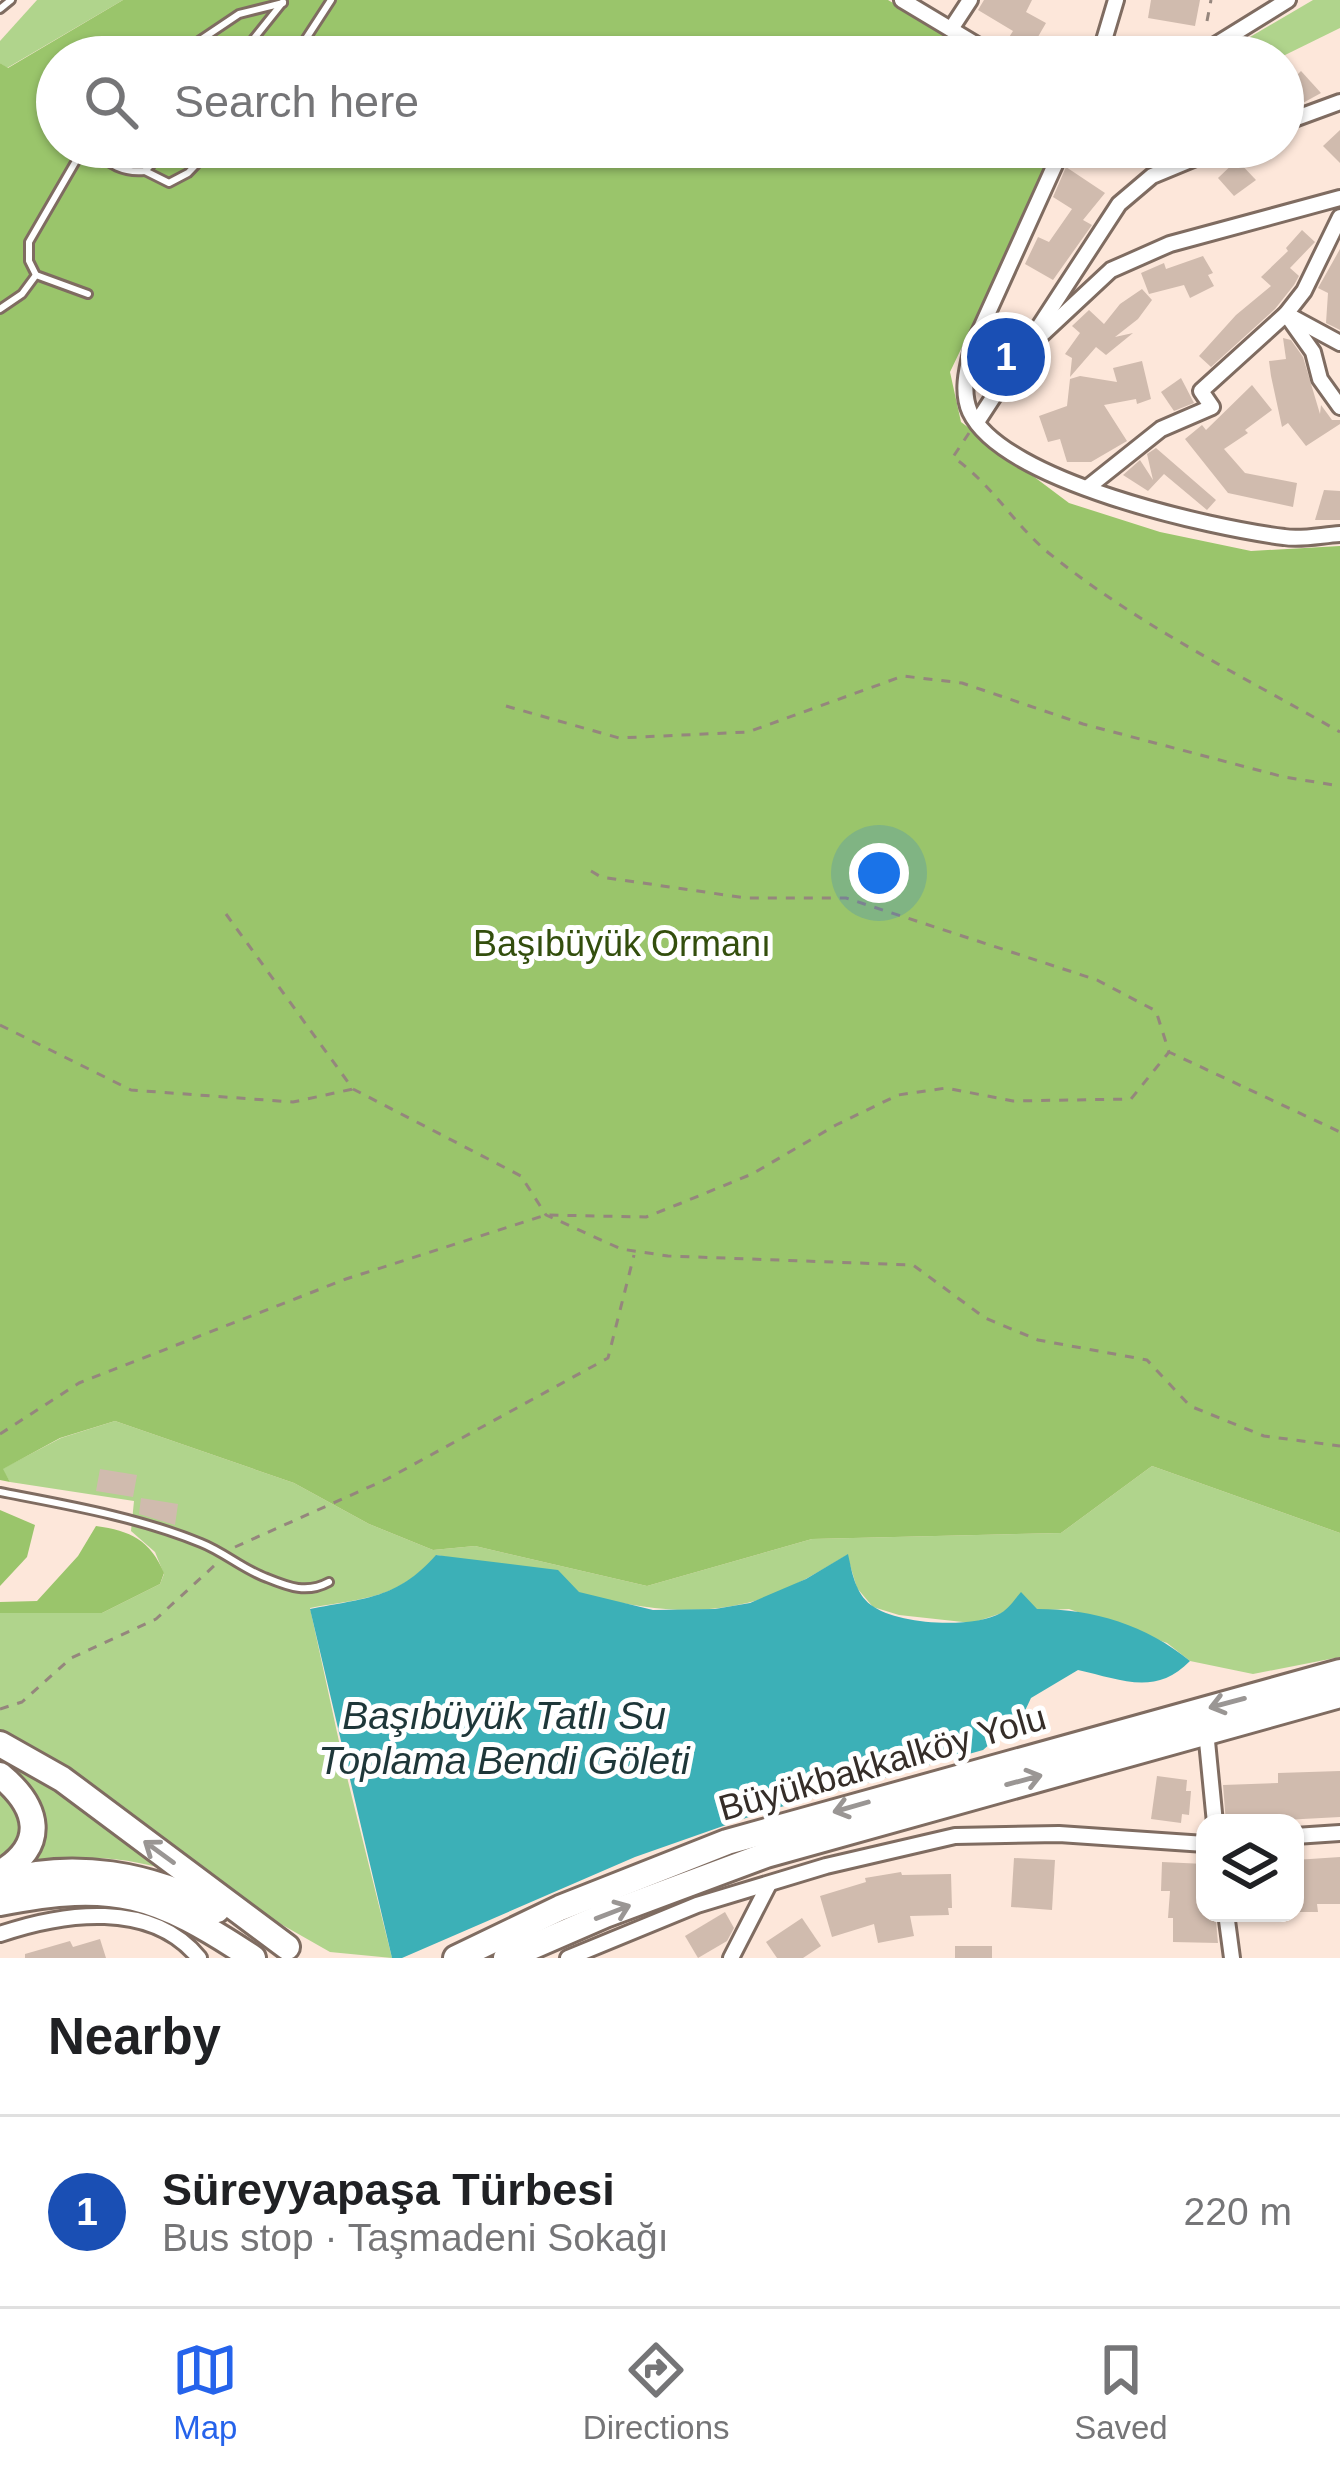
<!DOCTYPE html>
<meta charset="utf-8">
<style>
body{margin:0;font-family:Arial,sans-serif;background:#f2f2f2;color:#202124}
.controls{position:absolute;right:36px;bottom:36px;display:grid;overflow:hidden;border-radius:24px;box-shadow:0 3px 9px #0004}
.controls button{width:108px;height:108px;display:grid;place-items:center;padding:0;border:0;border-bottom:3px solid #e0e0e0;background:#fff;color:#202124;font:60px sans-serif}
.you{position:absolute;left:879px;top:873px;width:42px;height:42px;margin:-30px;border:9px solid #fff;border-radius:50%;background:#1a73e8;box-shadow:0 0 0 18px #1a73e833}
.badge{display:grid;place-items:center;width:78px;height:78px;border-radius:50%;background:#2563eb;color:#fff;font-size:39px;font-weight:700}
.pin{position:absolute;translate:-50% -50%;border:6px solid #fff;box-shadow:0 3px 12px #0006}
.list{margin:0;padding:0;list-style:none}
h2{display:flex;justify-content:space-between;align-items:center;height:156px;margin:0;padding:0 48px;font-size:51px}
h2 small{font-size:39px;font-weight:400;color:#757577}
.list li{display:grid;grid-template-columns:78px 1fr auto;gap:36px;align-items:center;box-sizing:border-box;height:192px;padding:0 48px;border-top:3px solid #e0e0e0}
.list b{display:block;font-size:45px;white-space:nowrap}
.list p{margin:0;font-size:39px;white-space:nowrap;color:#757577}
.list em{font-size:39px;font-style:normal;color:#757577}
.icon{flex:none;width:66px;height:66px;fill:none;stroke:currentColor;stroke-width:2;stroke-linecap:round;stroke-linejoin:round}
.map{position:relative;flex:none;width:1340px;height:1958px;overflow:hidden}
.search{position:absolute;background:#fff;box-shadow:0 3px 9px #0004;left:36px;right:36px;top:36px;height:132px;display:flex;align-items:center;gap:30px;box-sizing:border-box;padding:0 42px;border-radius:66px;color:#757577;font-size:45px}
.sheet{height:348px;background:#fff}
nav{display:flex;justify-content:space-around;align-items:center;box-sizing:border-box;height:168px;border-top:3px solid #e0e0e0;background:#fff;font-size:33px;color:#757577}
nav a{display:grid;justify-items:center;gap:6px}
nav .on{color:#2563eb}
.map>svg:first-child{display:block}
</style>
<div class="map">
<svg width="1340" height="1958" viewBox="0 0 1340 1958">
<rect width="100%" height="100%" fill="#fde7da"/>
<!-- green -->
<g fill="#b0d48c">
<polygon points="37,0 123,0 7,68 0,63 0,41"/>
<polygon points="1313,0 1340,0 1340,28 1281,57 1216,57"/>
<path d="M 115,1421 L 294,1483 L 369,1524 L 433,1550 L 475,1546 L 647,1586 L 812,1539 L 1061,1533 L 1152,1466 L 1340,1533 L 1340,1657 L 1253,1674 L 1190,1661 L 1167,1643 L 1069,1609 L 1005,1612 L 972,1623 L 899,1615 L 873,1607 L 857,1588 L 847,1555 C 816,1573 782,1595 747,1603 C 642,1629 538,1574 437,1555 C 396,1600 368,1597 310,1608 L 345,1769 L 392,1958 L 330,1952 L 279,1923 L 21,1742 L 0,1732 L 0,1613 L 102,1613 L 160,1584 L 164,1574 L 155,1552 L 131,1531 L 134,1501 L 10,1482 L 2,1469 L 61,1438 Z"/>
<path d="M 0,1753 L 81,1802 L 172,1871 C 116,1855 81,1855 25,1863 L 41,1829 L 0,1768 Z"/>
<path d="M 0,1786 C 26,1813 31,1833 0,1860 Z"/>
</g>
<!-- forest -->
<g fill="#9ac56b">
<polygon points="123,0 888,0 985,57 57,57 57,147 1058,147 950,372 961,422 1069,503 1160,532 1251,551 1340,546 1340,1533 1152,1466 1061,1533 812,1539 647,1586 475,1546 433,1550 369,1524 294,1483 115,1421 60,1438 3,1469 10,1482 0,1480 0,63 8,68"/>
<polygon points="0,1510 35,1525 27,1557 0,1586"/>
<path d="M 96,1526 C 131,1531 150,1540 164,1573 L 160,1584 L 102,1613 L 0,1613 L 0,1602 L 37,1601 L 78,1556 Z"/>
</g>
<!-- water -->
<path fill="#3cb0b7" d="M 848,1554 C 852,1572 855,1593 871,1605 C 897,1625 973,1629 1001,1613 C 1009,1608 1015,1599 1021,1592 L 1037,1609 C 1094,1609 1146,1625 1190,1661 C 1155,1697 1120,1679 1078,1670 L 1031,1698 L 1023,1715 L 983,1750 L 763,1812 L 635,1857 L 402,1958 L 392,1958 L 310,1609 C 365,1598 397,1599 436,1555 L 558,1570 L 579,1592 L 653,1610 L 715,1609 L 750,1603 L 806,1579 Z"/>
<!-- building -->
<g fill="#d0bbae">
<polygon points="984,0 1032,0 1026,12 1046,23 1035,42 1062,57 1030,57 1006,42 1013,31 978,10"/>
<polygon points="1151,0 1200,0 1195,26 1148,18"/>
<polygon points="1301,71 1321,93 1301,104 1285,87"/>
<polygon points="1340,130 1340,163 1323,146"/>
<polygon points="1237,160 1256,180 1234,196 1218,178"/>
<polygon points="1066,167 1105,193 1083,220 1092,225 1053,280 1025,264 1038,237 1049,242 1072,209 1053,197"/>
<polygon points="1302,230 1315,242 1290,268 1299,276 1294,285 1275,309 1211,367 1199,356 1236,315 1271,286 1261,277 1288,251 1286,248"/>
<polygon points="1340,249 1340,330 1326,323 1328,293 1318,288"/>
<polygon points="1203,256 1213,273 1208,275 1214,286 1190,298 1184,285 1149,294 1141,273 1164,263 1166,269"/>
<polygon points="1142,289 1152,300 1138,319 1115,337 1133,333 1106,355 1096,347 1070,377 1072,358 1065,354 1080,333 1072,326 1089,310 1104,324 1120,304"/>
<polygon points="1283,338 1291,340 1303,357 1320,414 1321,405 1332,420 1340,420 1340,424 1306,446 1288,423 1282,427 1271,376 1269,361 1286,359"/>
<polygon points="1142,361 1151,399 1137,404 1136,399 1104,405 1127,441 1091,462 1067,462 1060,439 1048,442 1039,416 1067,406 1070,379 1080,376 1117,382 1113,368"/>
<polygon points="1181,378 1194,403 1174,411 1161,392"/>
<polygon points="1252,385 1272,410 1245,430 1248,433 1224,449 1245,473 1297,483 1293,507 1228,493 1185,439 1202,425 1206,430"/>
<polygon points="1156,448 1216,500 1207,510 1164,474 1148,491 1123,475 1140,460 1153,480 1147,454"/>
<polygon points="1324,490 1340,491 1340,520 1315,520"/>
<polygon points="100,1469 137,1475 133,1497 96,1491"/>
<polygon points="141,1498 178,1504 175,1525 139,1514"/>
<polygon points="1340,1771 1340,1817 1226,1823 1223,1785 1278,1783 1278,1773"/>
<polygon points="1157,1776 1187,1780 1186,1791 1191,1791 1189,1815 1182,1814 1181,1823 1151,1819"/>
<polygon points="1340,1857 1340,1904 1317,1904 1318,1912 1295,1912 1295,1860"/>
<polygon points="1014,1858 1055,1860 1052,1910 1011,1907"/>
<polygon points="1162,1862 1205,1864 1205,1913 1212,1913 1212,1921 1216,1921 1218,1943 1173,1942 1173,1918 1168,1918 1170,1891 1161,1891"/>
<polygon points="901,1872 902,1875 951,1874 952,1908 948,1908 949,1915 910,1916 914,1936 878,1943 874,1924 832,1937 820,1896 866,1882 865,1878"/>
<polygon points="725,1912 734,1928 727,1941 698,1958 685,1936"/>
<polygon points="802,1918 821,1946 803,1958 777,1958 766,1942"/>
<polygon points="100,1939 106,1958 25,1958 25,1954 70,1941 73,1947"/>
<rect x="955" y="1946" width="37" height="12"/>
</g>
<g fill="none" stroke-linecap="round" stroke-linejoin="round">
<defs>
<g id="lane">
<polyline points="0,9 11,0"/>
<polyline points="175,57 239,14 283,3"/>
<polyline points="239,57 283,2"/>
<polyline points="294,57 331,0"/>
<polyline points="84,147 29,242 29,261 36,275 88,294"/>
<path d="M 97,147 C 105,166 126,173 145,171 L 168,147"/>
<polyline points="145,171 169,183 188,173 213,147"/>
<polyline points="0,309 22,294 36,275"/>
<path d="M 0,1492 C 67,1505 138,1517 201,1543 C 224,1552 244,1570 267,1578 C 289,1587 307,1594 329,1582"/>
</g>
<g id="street">
<polyline points="902,0 997,57"/>
<polyline points="951,29 970,0"/>
<polyline points="1099,57 1116,0"/>
<polyline points="1196,57 1288,0"/>
<polyline points="1283,123 1340,102"/>
<path d="M 1063,147 L 972,348 C 967,369 961,392 970,412 C 1003,482 1212,528 1284,537 C 1302,540 1322,535 1340,534"/>
<polyline points="1286,314 1313,352 1320,379 1340,407"/>
<polyline points="1290,316 1340,343"/>
<polyline points="1037,339 1111,270 1170,244 1340,198"/>
<polyline points="977,422 1119,204 1152,176 1222,147"/>
<polyline points="1087,488 1161,429 1212,407 1201,391 1286,314 1304,291 1340,217"/>
<polyline points="1206,1731 1215,1823"/>
<polyline points="1295,1836 1340,1833"/>
<polyline points="1226,1913 1232,1958"/>
<path d="M 0,1934 C 62,1913 151,1899 199,1958"/>
<polyline points="568,1958 697,1905 826,1866 955,1836 1059,1834 1205,1844"/>
<polyline points="731,1958 768,1886"/>
</g>
<g id="highway">
<polyline points="0,1744 62,1779 287,1947"/>
<path d="M 0,1775 C 40,1808 47,1845 0,1873"/>
<path d="M 0,1882 C 73,1860 151,1874 217,1910"/>
<path d="M 0,1903 C 115,1880 156,1894 253,1958"/>
<polyline points="456,1958 560,1908 727,1842 1340,1672"/>
<polyline points="506,1958 605,1915 766,1855 1340,1695"/>
</g>
</defs>
<!-- lane casing -->
<use href="#lane" stroke="#7f6c61" stroke-width="12"/>
<!-- street casing -->
<use href="#street" stroke="#7f6c61" stroke-width="20"/>
<!-- highway casing -->
<use href="#highway" stroke="#7f6c61" stroke-width="30"/>
<!-- path -->
<g stroke="#95867d" stroke-width="3" stroke-dasharray="9 9" stroke-linecap="butt">
<polyline points="1207,21 1211,0"/>
<path d="M 969,433 L 953,457 C 993,485 1014,525 1050,554 C 1138,625 1242,676 1340,732"/>
<polyline points="506,706 619,738 748,732 903,676 962,683 1083,724 1284,777 1340,786"/>
<polyline points="591,871 601,877 746,898 846,898 1097,980 1156,1011 1169,1052 1340,1132"/>
<polyline points="226,914 353,1089 521,1176 546,1215 621,1249 668,1256 913,1265 985,1318 1038,1340 1147,1360 1190,1406 1264,1436 1340,1446"/>
<polyline points="0,1025 131,1090 293,1102 353,1089"/>
<polyline points="0,1434 79,1383 346,1279 546,1215 646,1217 679,1204 752,1174 836,1125 898,1095 946,1088 1013,1101 1131,1099 1169,1052"/>
<polyline points="235,1547 387,1479 608,1358 634,1255"/>
<polyline points="0,1709 22,1702 71,1658 156,1619 215,1565"/>
</g>
<!-- lane -->
<use href="#lane" stroke="#fff" stroke-width="6"/>
<!-- street -->
<use href="#street" stroke="#fff" stroke-width="14"/>
<!-- highway -->
<use href="#highway" stroke="#fff" stroke-width="24"/>
</g>
<!-- one-way arrows -->
<defs><path id="oneway-shaft" d="M-6 0H5M1.5-3L5.5 0L1.5 3" fill="none" stroke-width="1.6" stroke-linecap="round" stroke-linejoin="round" transform="scale(3)"/></defs>
<g stroke="#9a9694">
<use href="#oneway-shaft" transform="translate(1227 1703) rotate(165)"/>
<use href="#oneway-shaft" transform="translate(1024 1780) rotate(-15)"/>
<use href="#oneway-shaft" transform="translate(851 1807) rotate(164)"/>
<use href="#oneway-shaft" transform="translate(159 1852) rotate(-144)"/>
<use href="#oneway-shaft" transform="translate(613 1912) rotate(-21)"/>
</g>
<g text-anchor="middle" stroke-width="10" stroke-linejoin="round" paint-order="stroke">
<!-- park labels -->
<g font-size="36" fill="#334e0d" stroke="#fff">
<text x="622" y="956">Başıbüyük Ormanı</text>
</g>
<!-- street labels -->
<g font-size="36" fill="#352d28" stroke="#fff">
<text transform="translate(882 1762) rotate(-16)" y="13">Büyükbakkalköy Yolu</text>
</g>
<!-- water labels -->
<g font-size="39" font-style="italic" fill="#1e3739" stroke="#fff">
<text x="504" y="1729">Başıbüyük Tatlı Su<tspan x="504" dy="45">Toplama Bendi Göleti</tspan></text>
</g>
</g>
</svg>
<div class="controls">
<button><svg class="icon" aria-label="layers" viewBox="0 0 24 24"><path d="M12 4l9 5-9 5-9-5zM3 14l9 5 9-5"/></svg></button>
</div>
<div class="you"></div>
<div class="pin badge" style="left:1006px;top:357px;background:#1a4fb4">1</div>
<div class="search"><svg class="icon" aria-label="search" viewBox="0 0 24 24"><circle cx="10" cy="10" r="6"/><path d="M15 15l6 6"/></svg>Search here</div>
</div>
<section class="sheet">
<h2>Nearby<small></small></h2>
<ul class="list">
<li><span class="badge" style="background:#1a4fb4">1</span><div><b>Süreyyapaşa Türbesi</b><p>Bus stop · Taşmadeni Sokağı</p></div><em>220 m</em></li>
</ul>
</section>
<nav>
<a class="on"><svg class="icon" aria-label="map" viewBox="0 0 24 24"><path d="M3 6l6-2 6 2 6-2v14l-6 2-6-2-6 2zM9 4v14M15 6v14"/></svg>Map</a>
<a><svg class="icon" aria-label="directions" viewBox="0 0 24 24"><path d="M12 3l9 9-9 9-9-9zM9 14v-3h6M13 9l2 2-2 2"/></svg>Directions</a>
<a><svg class="icon" aria-label="saved" viewBox="0 0 24 24"><path d="M7 4h10v16l-5-4-5 4z"/></svg>Saved</a>
</nav>
